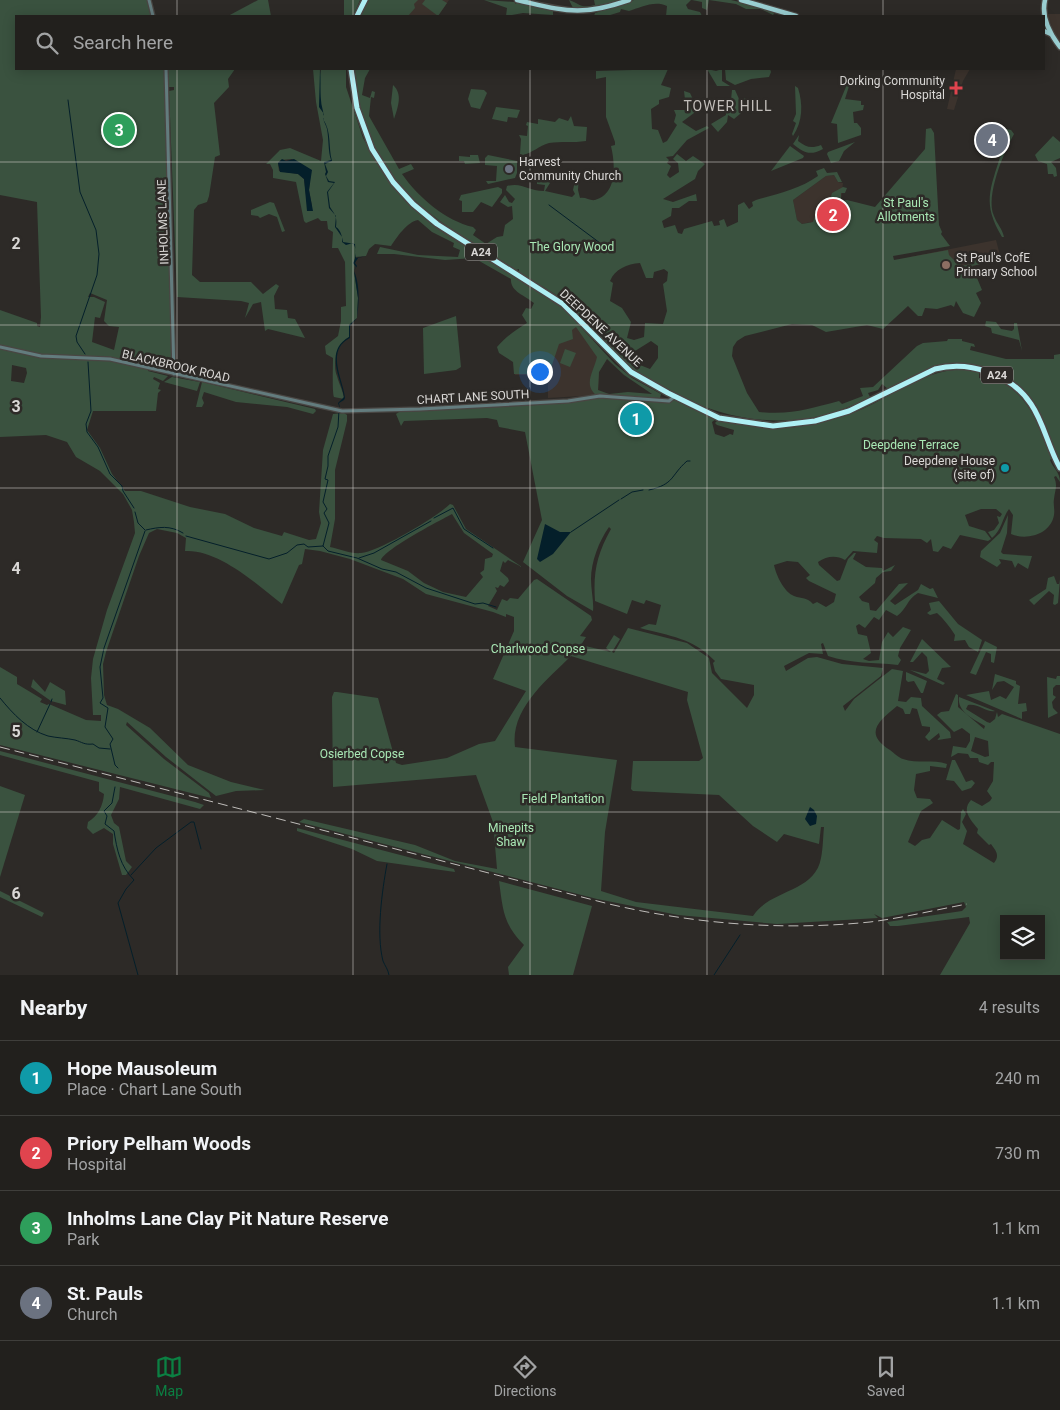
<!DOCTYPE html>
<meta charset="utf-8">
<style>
body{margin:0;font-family:Roboto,sans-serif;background:#2e2d2a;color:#f1f3f6}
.controls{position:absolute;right:15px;bottom:15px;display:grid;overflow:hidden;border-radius:0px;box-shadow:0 2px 12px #0003}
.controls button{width:45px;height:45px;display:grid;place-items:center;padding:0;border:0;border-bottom:1px solid #3f3e3b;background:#22201d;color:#f1f3f6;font:25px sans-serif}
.you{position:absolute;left:539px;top:371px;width:18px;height:18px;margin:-12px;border:4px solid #fff;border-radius:50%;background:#1a73e8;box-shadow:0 0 0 8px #1a73e833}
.badge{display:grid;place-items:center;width:32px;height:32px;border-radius:50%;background:#0b8043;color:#fff;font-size:16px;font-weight:700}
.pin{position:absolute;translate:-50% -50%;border:2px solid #fff;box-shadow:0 1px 5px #0006}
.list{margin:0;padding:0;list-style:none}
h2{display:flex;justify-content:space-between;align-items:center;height:65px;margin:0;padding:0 20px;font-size:21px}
h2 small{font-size:16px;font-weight:400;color:#a2a3a4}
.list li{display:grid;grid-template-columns:32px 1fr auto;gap:15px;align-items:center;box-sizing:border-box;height:75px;padding:0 20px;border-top:1px solid #3f3e3b}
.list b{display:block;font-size:19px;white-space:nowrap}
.list p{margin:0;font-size:16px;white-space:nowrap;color:#a2a3a4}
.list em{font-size:16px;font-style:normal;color:#a2a3a4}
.icon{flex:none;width:28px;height:28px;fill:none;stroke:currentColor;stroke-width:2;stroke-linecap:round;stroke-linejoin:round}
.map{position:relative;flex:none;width:1060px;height:975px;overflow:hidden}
.search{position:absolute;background:#22201d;box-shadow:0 2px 12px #0003;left:15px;right:15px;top:15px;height:55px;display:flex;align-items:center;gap:12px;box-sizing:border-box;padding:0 18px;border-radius:0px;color:#a2a3a4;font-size:19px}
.sheet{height:365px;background:#22201d}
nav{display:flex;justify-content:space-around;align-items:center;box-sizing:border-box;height:70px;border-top:1px solid #3f3e3b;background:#22201d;font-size:14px;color:#a2a3a4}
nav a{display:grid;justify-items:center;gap:2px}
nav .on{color:#0b8043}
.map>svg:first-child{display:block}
</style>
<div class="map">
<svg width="1060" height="975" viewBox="0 0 1060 975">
<rect width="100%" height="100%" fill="#2d2a27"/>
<!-- built -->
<g fill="#3c332d">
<polygon points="374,0 449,0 438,16 374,16"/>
<polygon points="1047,14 1060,14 1060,44 1054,33"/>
<polygon points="956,69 970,69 963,81 954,110 947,109"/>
<polygon points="834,175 838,182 843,183 841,201 860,203 843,242 811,222 802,224 797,220 793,200 826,176"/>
<polygon points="996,240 1001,259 973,266 976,280 910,257"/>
<polygon points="567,311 591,337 607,359 599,372 598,395 548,398 548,375 515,375 515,362"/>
</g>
<!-- green -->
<g fill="#3a523f" fill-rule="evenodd">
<path d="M 0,0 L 147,0 L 151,16 L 16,16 L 16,69 L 164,69 L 173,371 L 171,372 L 148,368 L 148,371 L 168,376 L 163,381 L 154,377 L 153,379 L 160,383 L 158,389 L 161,390 L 158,393 L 156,411 L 93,411 L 87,430 L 100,448 L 112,474 L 125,491 L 141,491 L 190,507 L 225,514 L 254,528 L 282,536 L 284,532 L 309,540 L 316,539 L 321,523 L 319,512 L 323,450 L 333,414 L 344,413 L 347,415 L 347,421 L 335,470 L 335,519 L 330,547 C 340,549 351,554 361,553 C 378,552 437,517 450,504 L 453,505 L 466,529 L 522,567 L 508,560 L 505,563 L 503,561 L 500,571 L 508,578 L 509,581 L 504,587 L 500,585 L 498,588 L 495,587 L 497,591 L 488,606 L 497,610 L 502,599 L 507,601 L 510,598 L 518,599 L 534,580 L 537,579 L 591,616 L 592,620 L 580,636 L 586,637 L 581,645 L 611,652 L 606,648 L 614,635 L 620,639 L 612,652 L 614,653 L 628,628 L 687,643 L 709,658 L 712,673 L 747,708 L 754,695 L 754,685 L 721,679 L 715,671 L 713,663 L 715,661 C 693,638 670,636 640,628 L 649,624 L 656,625 L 661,605 L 646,600 L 644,604 L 632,600 L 627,614 L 595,601 C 593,572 597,554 611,529 L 609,527 C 599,541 591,562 591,579 C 591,590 594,602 593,611 L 567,596 L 523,562 L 542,520 L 525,432 L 499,427 L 497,420 L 487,418 L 404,421 L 401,426 L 396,414 L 399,412 L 537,405 L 600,398 L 662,402 L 675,400 L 716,419 L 712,422 L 715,434 L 724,437 L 730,434 L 733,435 L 734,430 L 717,425 L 715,423 L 719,419 C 737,422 755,427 772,428 C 796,429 822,423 844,416 C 892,401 926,361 979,371 L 979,378 L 982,379 L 985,374 C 1029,391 1035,418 1052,458 L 1050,460 C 1053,468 1060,472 1060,482 L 1056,476 L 1054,477 C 1058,486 1055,490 1054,499 C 1053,505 1055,509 1054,515 C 1051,534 1027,541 1011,534 L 1013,515 L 1009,509 C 1002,518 1002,530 992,538 L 988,532 L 994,530 L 999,523 L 997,516 L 1000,517 L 1002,514 L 996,509 L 981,509 L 965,515 L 969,526 L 985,531 L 991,539 L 988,541 L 960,535 L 951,549 L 943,546 L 938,552 L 933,551 L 931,539 L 927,543 L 921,539 L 884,538 L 877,536 L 874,540 L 878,543 L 877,553 L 853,551 L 845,560 C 836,555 827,556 818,562 L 819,565 L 837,581 L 840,580 L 848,559 L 854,553 L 856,553 L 853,559 L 866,567 L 882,568 L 883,571 L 895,565 L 891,571 L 883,572 L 876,578 L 875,583 L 859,597 L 862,601 L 869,603 L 870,610 L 876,611 L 899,584 L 908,583 L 890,601 L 895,605 L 918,590 L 921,584 L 930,589 L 933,588 L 938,598 L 918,593 C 907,599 907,609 897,616 L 886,610 L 879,620 L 874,617 L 865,628 L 859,624 L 856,626 L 858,634 L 867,636 L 871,653 L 863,659 L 869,661 L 879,660 L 882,642 L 888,632 L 893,637 L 903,627 L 911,630 L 900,648 L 898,656 L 901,660 L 898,665 C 873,662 851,664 828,656 L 823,643 L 821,644 L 823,654 L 809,653 L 784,666 L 786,671 L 808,658 L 817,657 L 842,664 L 883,668 L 881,676 L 843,706 L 845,711 L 854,699 L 892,669 L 903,671 L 898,701 L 906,702 L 911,697 L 921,698 L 922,706 L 950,732 L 951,738 L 937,740 L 940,737 L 939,733 L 929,741 L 925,737 L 930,731 L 930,727 L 922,726 L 917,709 L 912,708 L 910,714 L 905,714 L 903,709 L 897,706 C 879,721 863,733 890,750 C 894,753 899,758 903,759 C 917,764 933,759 947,764 L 946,768 L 930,766 L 930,771 L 916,774 L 914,790 L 917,798 L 930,799 L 933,803 L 921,811 L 908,842 L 915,846 L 922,840 L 930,838 L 942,820 L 958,830 L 960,829 L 961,812 L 963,809 L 966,814 L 962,822 L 967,831 L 963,844 L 994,863 C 1000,855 996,851 991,844 L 989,845 L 977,833 L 978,829 C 971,820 961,811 971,800 L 982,806 L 990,801 L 992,798 L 987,791 L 993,781 L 994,762 L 991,762 L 988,765 L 979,762 L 978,758 L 970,758 L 968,754 L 958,753 L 951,757 L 953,746 L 966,748 L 970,741 L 970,734 L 962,728 L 954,732 L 937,715 L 941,712 L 949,711 L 956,694 L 958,695 L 958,707 L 984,729 L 985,726 C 974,719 957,712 959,697 L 995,711 C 987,713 978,703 968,705 L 966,709 L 987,722 L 990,723 L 995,719 L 997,712 L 998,717 L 1002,714 L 1060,734 L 1060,975 L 940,975 L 970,923 L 969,917 L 898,926 L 890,926 L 887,922 L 962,911 L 966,907 L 964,902 L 882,918 L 874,914 L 878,918 L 777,924 L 678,915 L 597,899 L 299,822 L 304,819 L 415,845 L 455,861 L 497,869 L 493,822 L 476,775 L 333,787 L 332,697 L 334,692 L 337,692 L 378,698 L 396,763 L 402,765 L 447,758 L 479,744 L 495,741 L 526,691 L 493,679 L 514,631 L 514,617 L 506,614 L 506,617 L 493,612 L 426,594 L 403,579 L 350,559 L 320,551 L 305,549 L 302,564 L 299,565 L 282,604 C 257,584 218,549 185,551 L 186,538 L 177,533 L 157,529 L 149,533 L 139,556 L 106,652 L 103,664 L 104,695 L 107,705 L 118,709 L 150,728 L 188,765 L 231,782 L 265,790 L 236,791 L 216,796 L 166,757 L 127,722 L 126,725 L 164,759 L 209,793 L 211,798 L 0,745 L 0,667 L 17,677 L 17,684 L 42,699 L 40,702 L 47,705 L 49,704 L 86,720 L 101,721 L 101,715 L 93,715 L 91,678 L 93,659 L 107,610 L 135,533 L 134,522 L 132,510 L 123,494 L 100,471 L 76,457 L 67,442 L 46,435 L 0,437 L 0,310 L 37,323 L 37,326 L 40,327 L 41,317 L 37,202 L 0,195 ZM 90,293 L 107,300 L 104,321 L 109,326 L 119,327 L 114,350 L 92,342 L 95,317 L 100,318 L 105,302 L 94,297 L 88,297 ZM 12,365 L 26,368 L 27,373 L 24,383 L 11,381 ZM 452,514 L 464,533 L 493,554 L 492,557 L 485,559 L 484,570 L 480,573 L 483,577 L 466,597 L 443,592 L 424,583 L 408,571 L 381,560 C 385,549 439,521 452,514 ZM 787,561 L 798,562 L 810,575 L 806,578 L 809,581 L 836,594 L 834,602 L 826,607 L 817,602 L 813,604 C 807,597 802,599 794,596 C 784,592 776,575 774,565 ZM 571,656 L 688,692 L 687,700 L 703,758 L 699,761 L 633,761 L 631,789 L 633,791 L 719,795 L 753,826 L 777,842 L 784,834 L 819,844 L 821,827 L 824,827 C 823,837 823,849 821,858 C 815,893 770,889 753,916 L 636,902 L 601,891 L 605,832 L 617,760 L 515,747 C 510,709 547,680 571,656 ZM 975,737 L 988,741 L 989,756 L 985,757 L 971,751 ZM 1004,919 L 1041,919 L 1041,956 L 1004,956 Z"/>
<polygon points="258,0 268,0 271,16 228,16"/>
<polygon points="344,0 360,0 353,16 344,16"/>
<polygon points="367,0 418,0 414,4 415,8 408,16 359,16"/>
<polygon points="425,0 442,0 447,3 438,16 422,4"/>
<polygon points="484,0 514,2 516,4 517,2 553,11 553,15 523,13 506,16 507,8"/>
<path d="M 569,0 C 579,3 580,9 595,5 L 594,0 L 623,0 L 611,5 L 574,10 Z"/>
<path d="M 634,0 L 691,0 L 686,5 L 688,9 L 700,12 L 702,16 L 666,16 L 667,6 C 654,0 640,8 629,11 L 621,9 L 620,12 L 607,16 L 594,16 L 595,13 Z"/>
<polygon points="692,0 731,0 773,10 775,12 773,15 761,9 746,9 736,4 709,0 707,10 702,8 702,2"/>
<polygon points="168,69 235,69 228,79 229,87 214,103 220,155 215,157 209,196 207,202 198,205 194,210 192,275 200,282 251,282 263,294 276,284 279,286 274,296 275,309 287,310 288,318 295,319 305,338 268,329 265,331 261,302 253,304 245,318 249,303 241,301 177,297 169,91 174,90 174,87 168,87"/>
<path d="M 313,69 L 320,69 L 320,75 L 321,69 L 346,69 L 346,87 L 363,138 L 382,171 L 406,202 L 435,227 L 560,305 L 615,364 L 632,378 L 661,394 L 660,398 L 596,395 C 583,384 594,371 597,357 L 576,327 L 572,330 L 573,339 L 559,344 L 549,374 L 514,374 L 513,362 L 499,353 L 497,347 C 506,337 515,330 527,323 L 522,315 L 526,308 L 531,309 L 534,303 C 524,295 510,291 511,279 L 474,258 L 445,260 L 394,254 L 377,254 L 380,247 L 418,255 L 458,257 L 460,250 L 453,247 L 454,243 L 432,232 L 418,220 C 407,222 397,237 391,246 L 375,244 L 369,249 L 366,256 L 355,257 L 354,272 L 358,298 L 357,318 L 349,325 L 349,337 C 337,344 332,364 337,376 C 339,384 343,390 344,399 L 334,397 C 332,392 333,366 333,358 L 326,354 L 325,346 L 338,336 L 341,321 L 341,307 L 346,306 L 345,262 L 338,248 L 332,248 L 333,232 L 328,229 L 327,221 L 321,221 L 318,218 L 306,223 L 304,221 L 296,182 L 273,178 L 273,170 L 270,164 L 266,164 L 280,150 L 290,148 L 321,161 L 323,140 L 316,102 ZM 292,159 L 311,170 L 309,190 L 312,206 L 308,211 L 304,179 L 298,174 L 279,171 L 278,163 L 281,160 ZM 607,359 L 624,375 L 652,394 L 628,392 L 609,394 L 598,390 L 599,372 Z"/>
<path d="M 352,69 L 370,69 L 365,78 L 362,95 L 370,98 L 372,91 L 375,92 L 374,98 L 371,97 L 369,116 L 399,169 L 411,164 L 414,169 L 402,174 C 418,197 446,221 473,227 L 476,230 L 473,235 L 486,244 L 497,237 L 503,236 L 505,225 L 513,219 L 512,206 L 508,207 L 500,202 L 505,195 L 509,202 L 512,203 L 515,199 L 506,190 L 507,186 C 523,182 527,191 544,191 L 545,185 L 537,184 L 537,181 L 548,180 L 550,183 L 545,191 L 572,197 L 575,194 L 573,190 L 576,177 L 579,176 L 578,190 L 580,198 C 586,197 590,201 595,200 C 618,194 615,163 611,146 L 615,145 L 615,142 L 606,117 L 606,77 L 596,79 L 596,71 L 668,69 L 661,85 L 671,88 L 669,97 L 659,100 L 659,104 L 651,109 L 652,129 L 658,130 L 663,143 L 667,141 L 677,125 L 674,122 L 676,115 L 674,110 L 685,110 L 686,108 L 684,91 L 690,93 L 698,110 L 682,122 L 696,131 L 707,126 L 709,128 L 687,140 L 673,156 L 666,157 L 669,160 L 667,163 L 671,166 L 667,175 L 670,178 L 679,172 L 678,163 L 673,159 L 677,154 L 686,161 L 693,156 L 705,164 L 698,171 L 695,179 L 663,199 L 673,202 L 696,194 L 697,201 L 689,201 L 679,208 L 672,208 L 671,216 L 662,221 L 664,228 L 675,225 L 678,233 L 682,234 L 684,229 L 712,221 L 714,226 L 720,225 L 719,221 L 724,219 L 727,227 L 738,222 L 738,205 L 744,202 L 749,209 L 753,206 L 752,202 L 756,200 C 777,194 800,189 818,176 L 816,171 L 824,168 L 827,173 L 837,172 L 842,182 L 838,182 L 834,175 L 826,176 L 793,200 L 797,220 L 802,224 L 813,222 L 815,216 L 818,217 L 828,206 L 832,193 L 843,187 L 847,188 L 845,193 L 841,193 L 841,201 L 847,200 L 875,207 L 925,149 L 926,129 L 931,128 L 934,133 L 939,225 L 942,232 L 941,234 L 950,246 L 893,256 L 894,260 L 948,250 L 949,255 L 954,260 L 961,258 L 961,266 L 971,264 L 969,256 L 980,253 L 985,263 L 972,266 L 982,290 L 976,293 L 981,303 L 974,317 L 963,313 L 956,301 L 954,307 L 951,305 L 937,309 L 925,308 L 922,316 L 918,316 L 908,306 L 883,329 L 867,325 L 826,332 L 812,325 L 792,324 L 745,336 L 737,341 L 733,347 L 732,356 L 747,393 L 759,412 C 793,415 808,409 839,401 L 842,404 L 863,396 L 860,388 L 873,387 L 917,346 L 923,343 L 947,341 L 948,339 L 962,339 L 962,341 L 974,344 L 975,347 L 971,346 L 970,350 L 1006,359 L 1054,359 L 1054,355 L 1060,354 L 1060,463 L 1031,401 L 996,373 L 972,365 L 937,366 L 888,389 L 882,384 L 878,390 L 868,393 L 870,397 C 790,440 707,420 634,370 C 610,354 594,328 573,308 C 557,293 537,284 519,273 L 519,269 L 516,270 C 448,226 378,193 358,107 C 355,94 354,81 352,69 ZM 640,263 L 646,278 L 653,278 L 654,272 L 664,269 L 668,272 L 667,281 L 663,284 L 667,311 L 663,324 L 645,323 L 644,337 L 634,340 L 627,338 L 631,322 L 622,308 L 610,301 L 613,283 L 610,281 C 615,269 627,264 640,263 ZM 651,341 L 658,346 L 658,358 L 650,369 L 635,363 L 625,355 L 626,350 L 635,351 Z"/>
<polygon points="707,69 716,71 722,69 722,81 730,86 717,86"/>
<polygon points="725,69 770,69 771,72 769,77 751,79 735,85 726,80"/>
<polygon points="848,82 850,83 845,99 861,101 861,105 864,105 863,110 853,112 854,123 857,123 861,128 861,135 838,143 837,124 831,123"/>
<path d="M 393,85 C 403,94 398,107 394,119 L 391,103 Z"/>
<path d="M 795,86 L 798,88 C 803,104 803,121 793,136 L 792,134 L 796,123 L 793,121 L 796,114 Z"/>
<polygon points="471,89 484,90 487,93 480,109 471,107 468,99"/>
<polygon points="732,90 735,90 739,99 750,98 750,100 746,102 747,108 734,119 728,115 727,122 718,132 711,124 726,115 725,106 731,100"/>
<polygon points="496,107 520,110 517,118 508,117 507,122 492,119"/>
<path d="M 571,116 L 574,126 L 587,127 L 586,141 C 573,143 561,141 549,143 C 539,146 532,153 523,155 L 520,154 L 521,139 L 519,135 L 527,136 L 528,126 L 526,125 L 527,122 L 538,124 L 538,119 L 555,122 L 559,118 L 568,121 Z"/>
<path d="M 987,125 L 1011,130 L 1014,134 C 1004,152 985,196 994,216 C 997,224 1002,228 1004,237 L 1002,237 C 982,203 990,190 1001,154 L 982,151 Z"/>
<path d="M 799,135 L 798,141 C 806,147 811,149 821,145 L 823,149 C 810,156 804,153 793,144 Z"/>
<polygon points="1053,136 1060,142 1060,158 1051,162 1056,168 1057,176 1054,177 1053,174 1048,174 1047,164 1038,161 1035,155"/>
<polygon points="855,142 844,151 839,161 831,163 827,154 828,152"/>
<polygon points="790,146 804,156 803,158 771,171"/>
<polygon points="470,155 478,155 480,163 465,164 464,161 459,161 459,156 470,157"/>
<polygon points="488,155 517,161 517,173 515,178 488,184 486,181 496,181 497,166 485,165 485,158"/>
<polygon points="498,187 502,189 502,193 492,207 481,202 473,212 462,212 462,201 459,200 461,195"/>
<polygon points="270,202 274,203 285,231 282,232 277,217 269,214 260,218 258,216 251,215 251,210"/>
<polygon points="456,316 461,367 456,370 424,374 423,328"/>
<polygon points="986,321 996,322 1001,329 1012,331 1014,329 1014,323 1017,323 1022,351 1019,340 992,333 991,328 985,326"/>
<polygon points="565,349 576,353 570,367 560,363"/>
<polygon points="172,377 200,382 197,391 164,382"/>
<polygon points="202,382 315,409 316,411 313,414 287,407 236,402 204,392 202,398 204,403 202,407 196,407"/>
<polygon points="1008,515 1007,533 1001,552 1003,554 1032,556 1028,569 1018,563 1015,568 1012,561 999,559 1001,563 997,567 980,557 981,551 1000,533"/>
<polygon points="1054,576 1057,584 1059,584 1060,579 1058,603 1055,605 1053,604 1054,595 1049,591 1034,605 1029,600 1046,589 1048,578"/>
<path d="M 939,601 L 958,624 L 982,640 L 978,652 L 969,647 L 965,640 L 954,641 L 955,635 C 949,626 944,619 937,613 L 930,615 L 927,613 L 931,610 L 929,603 Z"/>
<polygon points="922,639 951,667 942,668 937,679 945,683 943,685 910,670 926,674 929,671 927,657 922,652 913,662 910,662"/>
<polygon points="985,641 997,647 994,663 991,662 991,654 986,652 976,675 970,673"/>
<polygon points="906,672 927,681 923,693 921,693 914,681 908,682 906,680"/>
<polygon points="995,674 1016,681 1016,684 1020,686 1018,704 1026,703 1027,711 1022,712 1022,719 966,695 989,691 991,700 1000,696 1006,699 1014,687 1004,681 997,682 992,690"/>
<polygon points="1057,676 1060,676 1060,685 1056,685 1053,688 1053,695 1056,697 1052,702 1053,708 1058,713 1048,718 1047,677 1056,679"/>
<polygon points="33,679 45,692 50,682 65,691 66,705 51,701 31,687"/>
<path d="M 0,751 L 195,802 L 204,805 L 200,809 L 120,787 L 119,799 L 111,815 L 114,823 L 119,827 L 126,861 L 132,867 L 126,875 L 122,875 L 113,844 L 113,834 L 104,828 L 93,834 L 87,828 L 88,822 C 98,816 103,806 104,794 L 99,791 L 99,782 L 0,755 Z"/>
<polygon points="952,760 955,760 966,782 972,780 975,783 971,788 962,791 954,781 946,780"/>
<polygon points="0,786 25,795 0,877"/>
<polygon points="297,828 454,869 455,872 377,861 352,849 297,831"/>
<path d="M 499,881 L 592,906 L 573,975 L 509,975 L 508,967 L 524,945 C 503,924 503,910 499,881 Z"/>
<polygon points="0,891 44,913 42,917 0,897"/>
</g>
<!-- water -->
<g fill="#041f2a">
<path d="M 320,69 C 321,77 320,90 321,100 C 321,107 325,113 323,119 C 332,132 328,147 332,161 L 325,164 L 328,172 L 326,176 L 329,181 L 335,182 L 328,192 L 330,207 C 336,216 337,217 336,227 C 341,230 342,237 343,242 L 355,244 L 356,258 L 366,256 L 358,258 L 355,263 L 357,266 L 354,271 C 360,284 359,304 357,318 L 350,326 L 350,338 C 325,351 343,379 345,398 L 344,400 L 339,403 L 340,409 L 338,403 L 344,397 C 341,378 324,351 349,337 L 349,325 L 357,318 L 358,298 L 354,271 L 356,267 L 353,263 C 356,259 357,248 353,243 L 346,245 L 342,242 L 342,237 L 335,227 L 336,216 L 329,208 L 327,192 L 334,183 L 328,182 L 325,174 L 326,172 L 324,162 L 331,160 C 328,151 329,140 327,129 C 325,122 322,121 324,114 L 319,107 Z"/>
<polygon points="282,159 286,161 294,159 312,170 309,190 313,211 307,211 304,179 298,174 280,172 278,163"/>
<polygon points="545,524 560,532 571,532 553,554 540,562 537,559"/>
<polygon points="810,807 814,810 817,816 816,824 810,826 805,819"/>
</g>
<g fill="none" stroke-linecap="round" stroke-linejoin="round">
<!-- stream -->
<g stroke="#041f2a" stroke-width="1">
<polyline points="68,100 80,192 96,230 99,254 97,275 76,336 77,342 85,354"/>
<polyline points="549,205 600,243"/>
<polyline points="88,362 91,411 86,424 87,432 98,447 110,474 122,486 123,491 134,508"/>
<path d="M 649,490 C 675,484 670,476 687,461 L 690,461"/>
<polyline points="621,499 632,492 643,490"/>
<polyline points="135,512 138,523 145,530"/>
<polyline points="434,518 453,508 464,529 493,548"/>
<path d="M 146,530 C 159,527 170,525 183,533"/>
<polyline points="571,532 619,500"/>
<polyline points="186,536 269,559 287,553 297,545 304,544 308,547 323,546 329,523 324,513 327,509 323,502 328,480 325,479 328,466 328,456 338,427 339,410"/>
<polyline points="323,546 328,551 357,558 382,569 396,572 426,588 475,604 483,603 496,607"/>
<polyline points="359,558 374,553 431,521"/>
<path d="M 0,698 C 13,714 28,730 48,736 C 57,738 66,738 75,740 C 82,742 84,745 93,744 L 99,748 L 110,749"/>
<polyline points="51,702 52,699"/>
<polyline points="37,732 50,704"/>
<polyline points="118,768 115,765 110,744 113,739 105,727 108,708 100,703 103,698 100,667 104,648 145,531"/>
<path d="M 115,787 L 112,803 L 104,811 L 107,816 L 105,824 L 114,831 C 117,850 120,866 134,880 L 126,889 L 118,903 L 138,975"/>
<path d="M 387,864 C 382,891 376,934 383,961 C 385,966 388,969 389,975"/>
<polyline points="131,875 156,848 191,822 194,822 201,849"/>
<polyline points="714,975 740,935"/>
</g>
<defs>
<g id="minor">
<polyline points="149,0 153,16"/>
<polyline points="166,69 174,374"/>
<polyline points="0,347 41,356 110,359 342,411 420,409 568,401 600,396 669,401 675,396"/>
</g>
<g id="major">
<path d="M 517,0 C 566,11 580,17 629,0"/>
<polyline points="741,0 796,16"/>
<path d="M 1045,0 C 1041,17 1050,34 1060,47"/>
<polyline points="1044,31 1051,34"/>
</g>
<g id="highway">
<polyline points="357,16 365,0"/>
<path d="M 351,69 L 357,108 L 372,149 L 393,182 L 413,204 L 437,224 L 563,304 L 631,372 L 668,393 L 719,418 L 773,426 L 815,421 L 849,411 L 935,369 C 969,360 1011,374 1031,404 C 1044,423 1048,447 1060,468"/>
</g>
</defs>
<!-- minor casing -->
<use href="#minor" stroke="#494643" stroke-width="5.5"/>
<!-- major casing -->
<use href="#major" stroke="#494643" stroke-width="7"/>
<!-- highway casing -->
<use href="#highway" stroke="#494643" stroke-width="8"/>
<!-- minor -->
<use href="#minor" stroke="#637c7e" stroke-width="3"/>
<!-- major -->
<use href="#major" stroke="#9acfd2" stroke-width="4.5"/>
<!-- highway -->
<use href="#highway" stroke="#afeff4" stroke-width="5"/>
<!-- rail -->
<path stroke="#bfbdba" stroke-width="1" stroke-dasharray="10 5" stroke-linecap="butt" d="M 0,747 L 609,904 C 695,924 782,931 870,922 C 902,918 935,910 967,904"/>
</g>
<!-- grid -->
<path fill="none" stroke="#dad8d6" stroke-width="1" stroke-opacity="0.55" d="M 177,0 L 177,16M 353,0 L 353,16M 530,0 L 530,16M 707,0 L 707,16M 883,0 L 883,16M 177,69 L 177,975M 353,69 L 353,975M 530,69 L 530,975M 707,69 L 707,975M 883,69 L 883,975M 0,162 L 1060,162M 0,325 L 1060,325M 0,488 L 1060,488M 0,650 L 1060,650M 0,812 L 1060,812"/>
<!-- markers -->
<path fill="#e0444e" stroke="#2d2a27" stroke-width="2" d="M953.5 80.5h5v5h5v5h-5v5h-5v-5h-5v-5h5z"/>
<circle fill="#6b7280" stroke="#2d2a27" stroke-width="2" cx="509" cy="169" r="5"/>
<circle fill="#8d6e63" stroke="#2d2a27" stroke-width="2" cx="946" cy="265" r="5"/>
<circle fill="#0f9aa8" stroke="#2d2a27" stroke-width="2" cx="1005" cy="468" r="5"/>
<g text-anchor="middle" stroke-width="5" stroke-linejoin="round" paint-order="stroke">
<!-- shield labels -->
<g fill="#2d2a27" stroke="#a6a4a2" stroke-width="1">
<rect x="465" y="243.5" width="32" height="17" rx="4"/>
<rect x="981" y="366.5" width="32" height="17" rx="4"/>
</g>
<g font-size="11" font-weight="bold" fill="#dad8d6">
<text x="481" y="256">A24</text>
<text x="997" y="379">A24</text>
</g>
<!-- poi labels -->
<g font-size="12" fill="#dad8d6" stroke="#2d2a27" text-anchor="end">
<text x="945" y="85">Dorking Community<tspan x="945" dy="14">Hospital</tspan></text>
<text x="519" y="166" text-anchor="start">Harvest<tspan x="519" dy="14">Community Church</tspan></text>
<text x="956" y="262" text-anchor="start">St Paul's CofE<tspan x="956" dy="14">Primary School</tspan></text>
<text x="995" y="465">Deepdene House<tspan x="995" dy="14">(site of)</tspan></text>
</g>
<!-- park labels -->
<g font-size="12" fill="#a9e8b5" stroke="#2d2a27">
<text x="906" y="207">St Paul's<tspan x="906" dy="14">Allotments</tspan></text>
<text x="572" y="251">The Glory Wood</text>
<text x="911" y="449">Deepdene Terrace</text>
<text x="538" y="653">Charlwood Copse</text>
<text x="362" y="758">Osierbed Copse</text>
<text x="563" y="803">Field Plantation</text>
<text x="511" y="832">Minepits<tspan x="511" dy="14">Shaw</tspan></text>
</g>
<!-- street labels -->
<g font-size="12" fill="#dad8d6" stroke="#2d2a27">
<text transform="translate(163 222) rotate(-92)" y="4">INHOLMS LANE</text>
<text transform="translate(601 328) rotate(43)" y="4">DEEPDENE AVENUE</text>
<text transform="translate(176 366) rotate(13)" y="4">BLACKBROOK ROAD</text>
<text transform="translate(473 397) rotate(-3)" y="4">CHART LANE SOUTH</text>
</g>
<!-- neighbourhood labels -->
<g font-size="14" letter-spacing="1" fill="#c2beba" stroke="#2d2a27">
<text x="728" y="111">TOWER HILL</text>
</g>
</g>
<g font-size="16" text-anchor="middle" font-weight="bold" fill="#dad8d6" stroke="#2d2a27" stroke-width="5" stroke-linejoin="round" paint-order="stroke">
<text x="16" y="249">2</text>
<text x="16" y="412">3</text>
<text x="16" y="574">4</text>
<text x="16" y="737">5</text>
<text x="16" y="899">6</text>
</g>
</svg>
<div class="controls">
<button><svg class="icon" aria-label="layers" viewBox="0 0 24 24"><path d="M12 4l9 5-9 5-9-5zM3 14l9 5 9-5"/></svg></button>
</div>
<div class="you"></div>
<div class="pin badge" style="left:636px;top:419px;background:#0f9aa8">1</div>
<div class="pin badge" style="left:833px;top:215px;background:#e0444e">2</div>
<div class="pin badge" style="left:119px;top:130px;background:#2e9e5b">3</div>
<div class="pin badge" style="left:992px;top:140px;background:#6b7280">4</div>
<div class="search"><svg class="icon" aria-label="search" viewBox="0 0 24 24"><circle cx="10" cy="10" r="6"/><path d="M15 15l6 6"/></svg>Search here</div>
</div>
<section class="sheet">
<h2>Nearby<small>4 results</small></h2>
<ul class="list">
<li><span class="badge" style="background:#0f9aa8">1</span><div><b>Hope Mausoleum</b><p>Place · Chart Lane South</p></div><em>240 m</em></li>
<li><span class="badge" style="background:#e0444e">2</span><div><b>Priory Pelham Woods</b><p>Hospital</p></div><em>730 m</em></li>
<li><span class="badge" style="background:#2e9e5b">3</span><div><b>Inholms Lane Clay Pit Nature Reserve</b><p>Park</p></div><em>1.1 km</em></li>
<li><span class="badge" style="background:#6b7280">4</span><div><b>St. Pauls</b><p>Church</p></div><em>1.1 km</em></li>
</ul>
</section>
<nav>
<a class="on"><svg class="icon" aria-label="map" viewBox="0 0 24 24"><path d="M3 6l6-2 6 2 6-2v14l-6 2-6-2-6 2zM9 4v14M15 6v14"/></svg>Map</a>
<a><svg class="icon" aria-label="directions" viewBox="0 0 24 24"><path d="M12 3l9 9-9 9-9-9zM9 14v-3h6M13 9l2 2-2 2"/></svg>Directions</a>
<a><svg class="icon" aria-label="saved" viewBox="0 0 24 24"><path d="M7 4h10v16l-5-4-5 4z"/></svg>Saved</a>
</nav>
